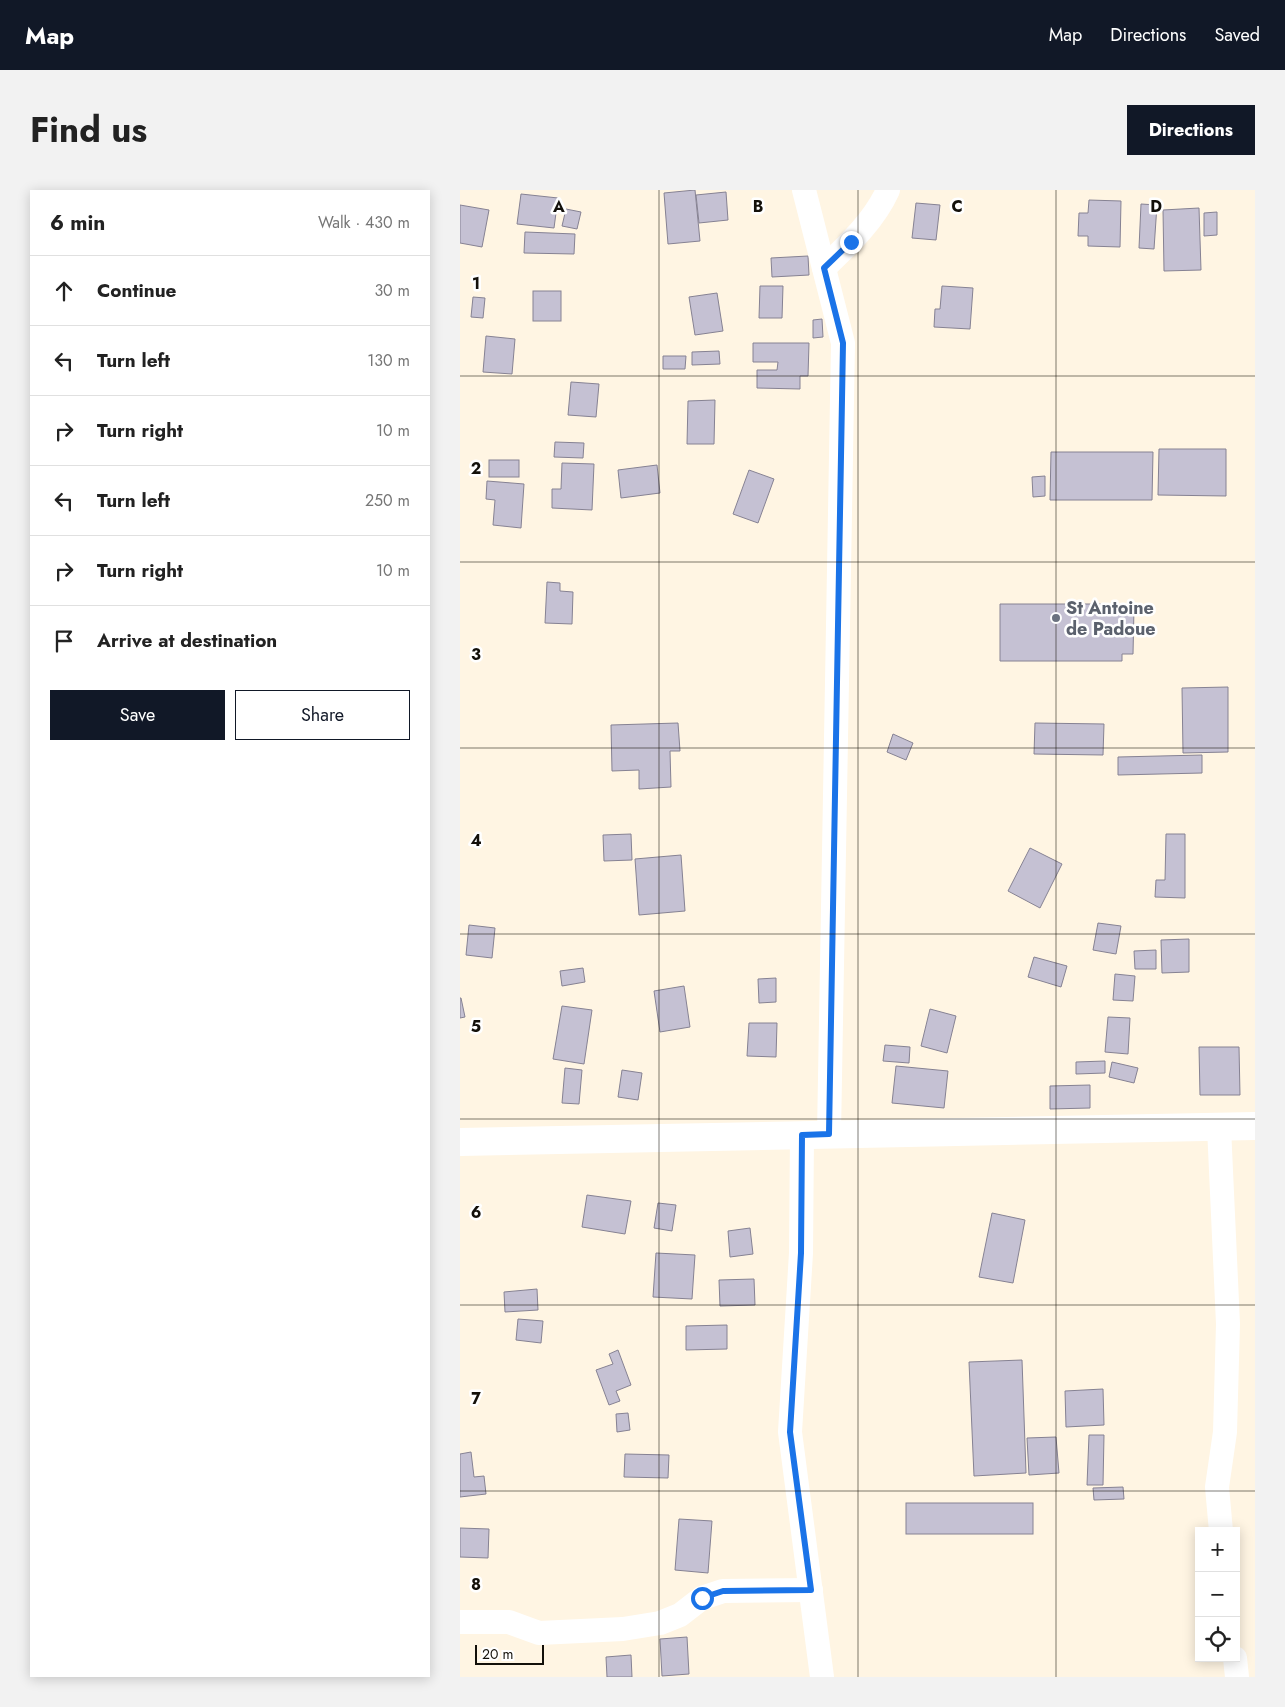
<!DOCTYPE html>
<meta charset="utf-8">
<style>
body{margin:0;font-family:Jost,sans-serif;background:#f2f2f2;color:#222}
.controls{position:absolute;right:15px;bottom:15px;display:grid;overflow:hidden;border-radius:0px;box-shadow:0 2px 12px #0003}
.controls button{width:45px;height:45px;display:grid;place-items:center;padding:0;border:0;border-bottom:1px solid #e0e0e0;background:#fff;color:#222;font:25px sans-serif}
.scale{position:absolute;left:15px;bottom:12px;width:69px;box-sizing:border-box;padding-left:5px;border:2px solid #13100a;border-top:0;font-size:14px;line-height:18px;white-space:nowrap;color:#13100a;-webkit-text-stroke:4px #fff;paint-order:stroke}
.stop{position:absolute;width:15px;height:15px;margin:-11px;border:4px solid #1a73e8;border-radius:50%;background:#fff}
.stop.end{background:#1a73e8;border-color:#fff;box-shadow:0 1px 5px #0008}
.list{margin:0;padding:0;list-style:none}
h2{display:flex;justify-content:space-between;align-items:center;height:65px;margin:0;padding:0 20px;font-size:21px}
h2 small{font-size:16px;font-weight:400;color:#767676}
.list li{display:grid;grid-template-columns:32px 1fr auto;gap:15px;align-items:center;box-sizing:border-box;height:70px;padding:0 20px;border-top:1px solid #e0e0e0}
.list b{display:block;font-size:19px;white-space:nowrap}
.list em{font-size:16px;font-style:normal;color:#767676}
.actions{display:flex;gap:10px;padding:15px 20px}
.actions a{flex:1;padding:11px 0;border:1px solid #111827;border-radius:0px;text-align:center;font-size:18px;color:#111827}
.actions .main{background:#111827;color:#fff}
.icon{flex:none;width:28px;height:28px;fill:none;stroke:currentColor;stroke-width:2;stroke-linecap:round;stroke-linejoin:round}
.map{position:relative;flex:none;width:795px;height:1487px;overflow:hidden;border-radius:0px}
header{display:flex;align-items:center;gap:30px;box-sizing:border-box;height:70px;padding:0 25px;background:#111827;color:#fff}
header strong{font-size:24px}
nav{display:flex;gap:28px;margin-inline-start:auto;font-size:18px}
.intro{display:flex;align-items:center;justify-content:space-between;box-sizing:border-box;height:120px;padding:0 30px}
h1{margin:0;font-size:35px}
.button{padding:12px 22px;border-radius:0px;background:#111827;color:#fff;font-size:18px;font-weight:700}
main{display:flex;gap:30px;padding:0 30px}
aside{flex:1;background:#fff;border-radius:0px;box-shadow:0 2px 12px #0003}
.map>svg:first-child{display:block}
</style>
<header>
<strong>Map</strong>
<nav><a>Map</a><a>Directions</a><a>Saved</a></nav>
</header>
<div class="intro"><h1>Find us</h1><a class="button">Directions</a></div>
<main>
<aside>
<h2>6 min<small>Walk · 430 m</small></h2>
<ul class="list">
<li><svg class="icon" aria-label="ahead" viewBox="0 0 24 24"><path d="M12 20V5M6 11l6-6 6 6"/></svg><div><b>Continue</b></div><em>30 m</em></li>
<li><svg class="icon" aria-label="left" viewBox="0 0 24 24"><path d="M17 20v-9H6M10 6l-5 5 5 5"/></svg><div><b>Turn left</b></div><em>130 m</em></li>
<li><svg class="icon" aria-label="right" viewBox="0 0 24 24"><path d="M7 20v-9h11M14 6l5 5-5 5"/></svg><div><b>Turn right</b></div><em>10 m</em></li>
<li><svg class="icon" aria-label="left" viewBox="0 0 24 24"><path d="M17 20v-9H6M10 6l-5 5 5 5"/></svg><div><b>Turn left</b></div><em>250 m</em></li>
<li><svg class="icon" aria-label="right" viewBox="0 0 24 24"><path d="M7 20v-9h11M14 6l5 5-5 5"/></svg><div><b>Turn right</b></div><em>10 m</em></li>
<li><svg class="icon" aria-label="arrive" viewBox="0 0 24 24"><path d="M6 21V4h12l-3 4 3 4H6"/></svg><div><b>Arrive at destination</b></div></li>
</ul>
<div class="actions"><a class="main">Save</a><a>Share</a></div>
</aside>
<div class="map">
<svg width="795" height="1487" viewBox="0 0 795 1487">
<rect width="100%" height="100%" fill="#fff5e3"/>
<!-- building -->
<g fill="#c5c1d3" stroke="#868293">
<polygon points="235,0 240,51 208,54 204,3"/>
<polygon points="266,2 268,30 239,33 236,5"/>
<polygon points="61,4 98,8 94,38 57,34"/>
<polygon points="629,10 661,11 660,57 628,56 628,46 618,46 619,23 628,23"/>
<polygon points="456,13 480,15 476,50 452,48"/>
<polygon points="681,14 697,15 694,59 679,58"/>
<polygon points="0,15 29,20 22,57 0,53"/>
<polygon points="739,18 741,80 704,81 703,20"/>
<polygon points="106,19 121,22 117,39 102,36"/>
<polygon points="757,22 757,45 744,46 744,23"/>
<polygon points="65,42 115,44 114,64 64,63"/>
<polygon points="348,66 349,85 312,87 311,68"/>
<polygon points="300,96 323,96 322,128 299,128"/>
<polygon points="482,96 513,98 510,139 474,137 475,119 480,119"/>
<rect x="73" y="101" width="28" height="30"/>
<polygon points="257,103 263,141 235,145 229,107"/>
<polygon points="13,107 25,108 23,128 11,127"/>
<polygon points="362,129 363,147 353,148 353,130"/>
<polygon points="26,146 55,149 52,184 23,182"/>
<polygon points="293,153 349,153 348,186 340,186 340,199 297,198 297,180 317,180 318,172 293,172"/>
<polygon points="259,161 260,174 232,175 232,162"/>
<polygon points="203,166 226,166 225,179 203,179"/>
<polygon points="111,192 139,194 136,227 108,225"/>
<polygon points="255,210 254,254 227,254 228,211"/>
<polygon points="95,252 124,253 123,268 94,267"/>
<polygon points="699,259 766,259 766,306 698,305"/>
<polygon points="591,262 693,262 692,310 590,310"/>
<rect x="29" y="270" width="30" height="17"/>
<polygon points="102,273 134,274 132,320 92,318 92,299 101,299"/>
<polygon points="197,275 200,303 161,308 158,280"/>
<polygon points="289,280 314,289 298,333 273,324"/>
<polygon points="585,286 585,306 573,307 572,287"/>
<polygon points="27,291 64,294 61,338 33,335 35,310 26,309"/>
<polygon points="87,392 100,393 100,401 113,402 112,434 85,433"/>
<polygon points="540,414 663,414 663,418 674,418 673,464 662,464 662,471 540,471"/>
<polygon points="768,497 768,562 723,563 722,498"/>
<polygon points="218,533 220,561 210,561 211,597 179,599 179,580 152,581 151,535"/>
<polygon points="575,533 644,534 643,565 574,564"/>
<polygon points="433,544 453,553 446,570 427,562"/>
<polygon points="742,565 742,583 658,585 658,567"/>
<polygon points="171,644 172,670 144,671 143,645"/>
<polygon points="706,644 725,644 725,708 695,707 696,690 705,690"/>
<polygon points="570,658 602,674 580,718 548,701"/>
<polygon points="221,665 225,721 179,725 175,669"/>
<polygon points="638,733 661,736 656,764 633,760"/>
<polygon points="9,735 35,738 32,768 6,765"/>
<polygon points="729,749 729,782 702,783 701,750"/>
<polygon points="696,760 696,779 675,779 674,761"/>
<polygon points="574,767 607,776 601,797 568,787"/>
<polygon points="123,778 125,792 102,796 100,781"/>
<polygon points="655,784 675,786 673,811 653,810"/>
<polygon points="316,788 316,812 299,813 298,789"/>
<polygon points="224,796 230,837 200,842 194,801"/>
<polygon points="0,808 1,808 5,827 0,828"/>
<polygon points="102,816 132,820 124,874 93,869"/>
<polygon points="470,819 496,826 487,863 461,856"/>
<polygon points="648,827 670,828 668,864 645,862"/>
<polygon points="289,833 317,833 316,867 287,866"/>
<polygon points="425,855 450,857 449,873 423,871"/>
<polygon points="739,857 779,857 780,905 740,905"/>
<polygon points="645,871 645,883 616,884 616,872"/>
<polygon points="652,872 678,878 674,893 649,887"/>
<polygon points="436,876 488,881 484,918 432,913"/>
<polygon points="105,878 122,880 119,914 102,913"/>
<polygon points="162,880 182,883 178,910 158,907"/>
<polygon points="630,895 630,918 590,919 590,896"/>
<polygon points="127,1005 171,1011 165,1044 122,1037"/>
<polygon points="198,1013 216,1015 212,1041 194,1038"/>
<polygon points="532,1023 565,1030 553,1093 519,1087"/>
<polygon points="290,1038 293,1064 270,1067 268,1041"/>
<polygon points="196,1063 235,1065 232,1109 193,1107"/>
<polygon points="294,1089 295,1115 260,1116 259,1090"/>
<polygon points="77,1099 78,1120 45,1122 44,1102"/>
<polygon points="58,1129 83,1131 81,1153 56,1150"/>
<polygon points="267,1135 267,1159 226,1160 226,1136"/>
<polygon points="158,1160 171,1195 156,1201 160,1211 149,1215 136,1180 153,1174 149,1164"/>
<polygon points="562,1170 566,1283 514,1286 509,1172"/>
<polygon points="643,1199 644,1235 606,1237 605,1201"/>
<polygon points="168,1223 170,1240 157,1242 156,1224"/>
<polygon points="629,1245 644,1245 643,1295 627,1295"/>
<polygon points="596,1247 599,1283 569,1285 567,1248"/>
<polygon points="11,1262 14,1287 24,1286 26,1304 0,1307 0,1264"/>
<polygon points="165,1264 209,1265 208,1288 164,1287"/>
<polygon points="663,1297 664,1309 634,1310 633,1298"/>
<rect x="446" y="1313" width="127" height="31"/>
<polygon points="219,1329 252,1331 248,1383 215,1380"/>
<polygon points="0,1338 29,1339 28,1368 0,1367"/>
<polygon points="227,1447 229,1484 202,1486 200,1449"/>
<polygon points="171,1465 172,1487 147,1487 146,1467"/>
</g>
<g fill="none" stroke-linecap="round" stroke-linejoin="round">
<!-- minor -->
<g stroke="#fff" stroke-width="24">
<polyline points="344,0 383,153 369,944"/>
<path d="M 364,78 C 388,55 414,31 428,0"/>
<polyline points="759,937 768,1134 765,1242 757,1297 761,1341"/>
<polyline points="342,945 341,1063 330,1242 362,1487"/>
<polyline points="0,1432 49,1432 79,1443 163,1439 200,1433 220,1425 242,1408 263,1401 351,1400"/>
<polyline points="775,1468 777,1487"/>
</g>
<!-- major -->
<polyline stroke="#fff" stroke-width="28" points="0,952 795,936"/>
</g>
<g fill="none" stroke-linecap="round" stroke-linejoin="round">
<!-- route -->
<polyline stroke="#1a73e8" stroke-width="6" points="242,1408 263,1401 351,1400 330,1242 341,1063 342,945 369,944 383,153 364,78 391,52"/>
</g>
<!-- grid -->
<path fill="none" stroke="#13100a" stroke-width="1" stroke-opacity="0.55" d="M 199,0 L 199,1487M 398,0 L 398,1487M 596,0 L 596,1487M 0,186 L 795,186M 0,372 L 795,372M 0,558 L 795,558M 0,744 L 795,744M 0,929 L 795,929M 0,1115 L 795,1115M 0,1301 L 795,1301"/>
<!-- markers -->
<circle fill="#6b7280" stroke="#fff" stroke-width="2" cx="596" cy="428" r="5"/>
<g text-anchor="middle" stroke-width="5" stroke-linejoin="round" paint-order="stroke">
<!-- worship labels -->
<g font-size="18" font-weight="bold" fill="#5b616d" stroke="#fff" text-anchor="start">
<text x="606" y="424">St Antoine<tspan x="606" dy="21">de Padoue</tspan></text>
</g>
</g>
<g font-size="16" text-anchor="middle" font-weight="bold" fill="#13100a" stroke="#fff" stroke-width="5" stroke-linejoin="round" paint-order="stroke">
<text x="99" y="22">A</text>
<text x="298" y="22">B</text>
<text x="497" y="22">C</text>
<text x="696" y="22">D</text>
<text x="16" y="99">1</text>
<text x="16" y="284">2</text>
<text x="16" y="470">3</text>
<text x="16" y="656">4</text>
<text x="16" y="842">5</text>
<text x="16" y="1028">6</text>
<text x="16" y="1214">7</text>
<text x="16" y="1400">8</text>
</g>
</svg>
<div class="controls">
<button>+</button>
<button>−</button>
<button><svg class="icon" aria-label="locate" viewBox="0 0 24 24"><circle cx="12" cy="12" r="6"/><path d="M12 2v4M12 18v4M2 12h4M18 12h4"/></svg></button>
</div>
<div class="scale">20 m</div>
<div class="stop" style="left:242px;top:1408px"></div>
<div class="stop end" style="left:391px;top:52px"></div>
</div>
</main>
